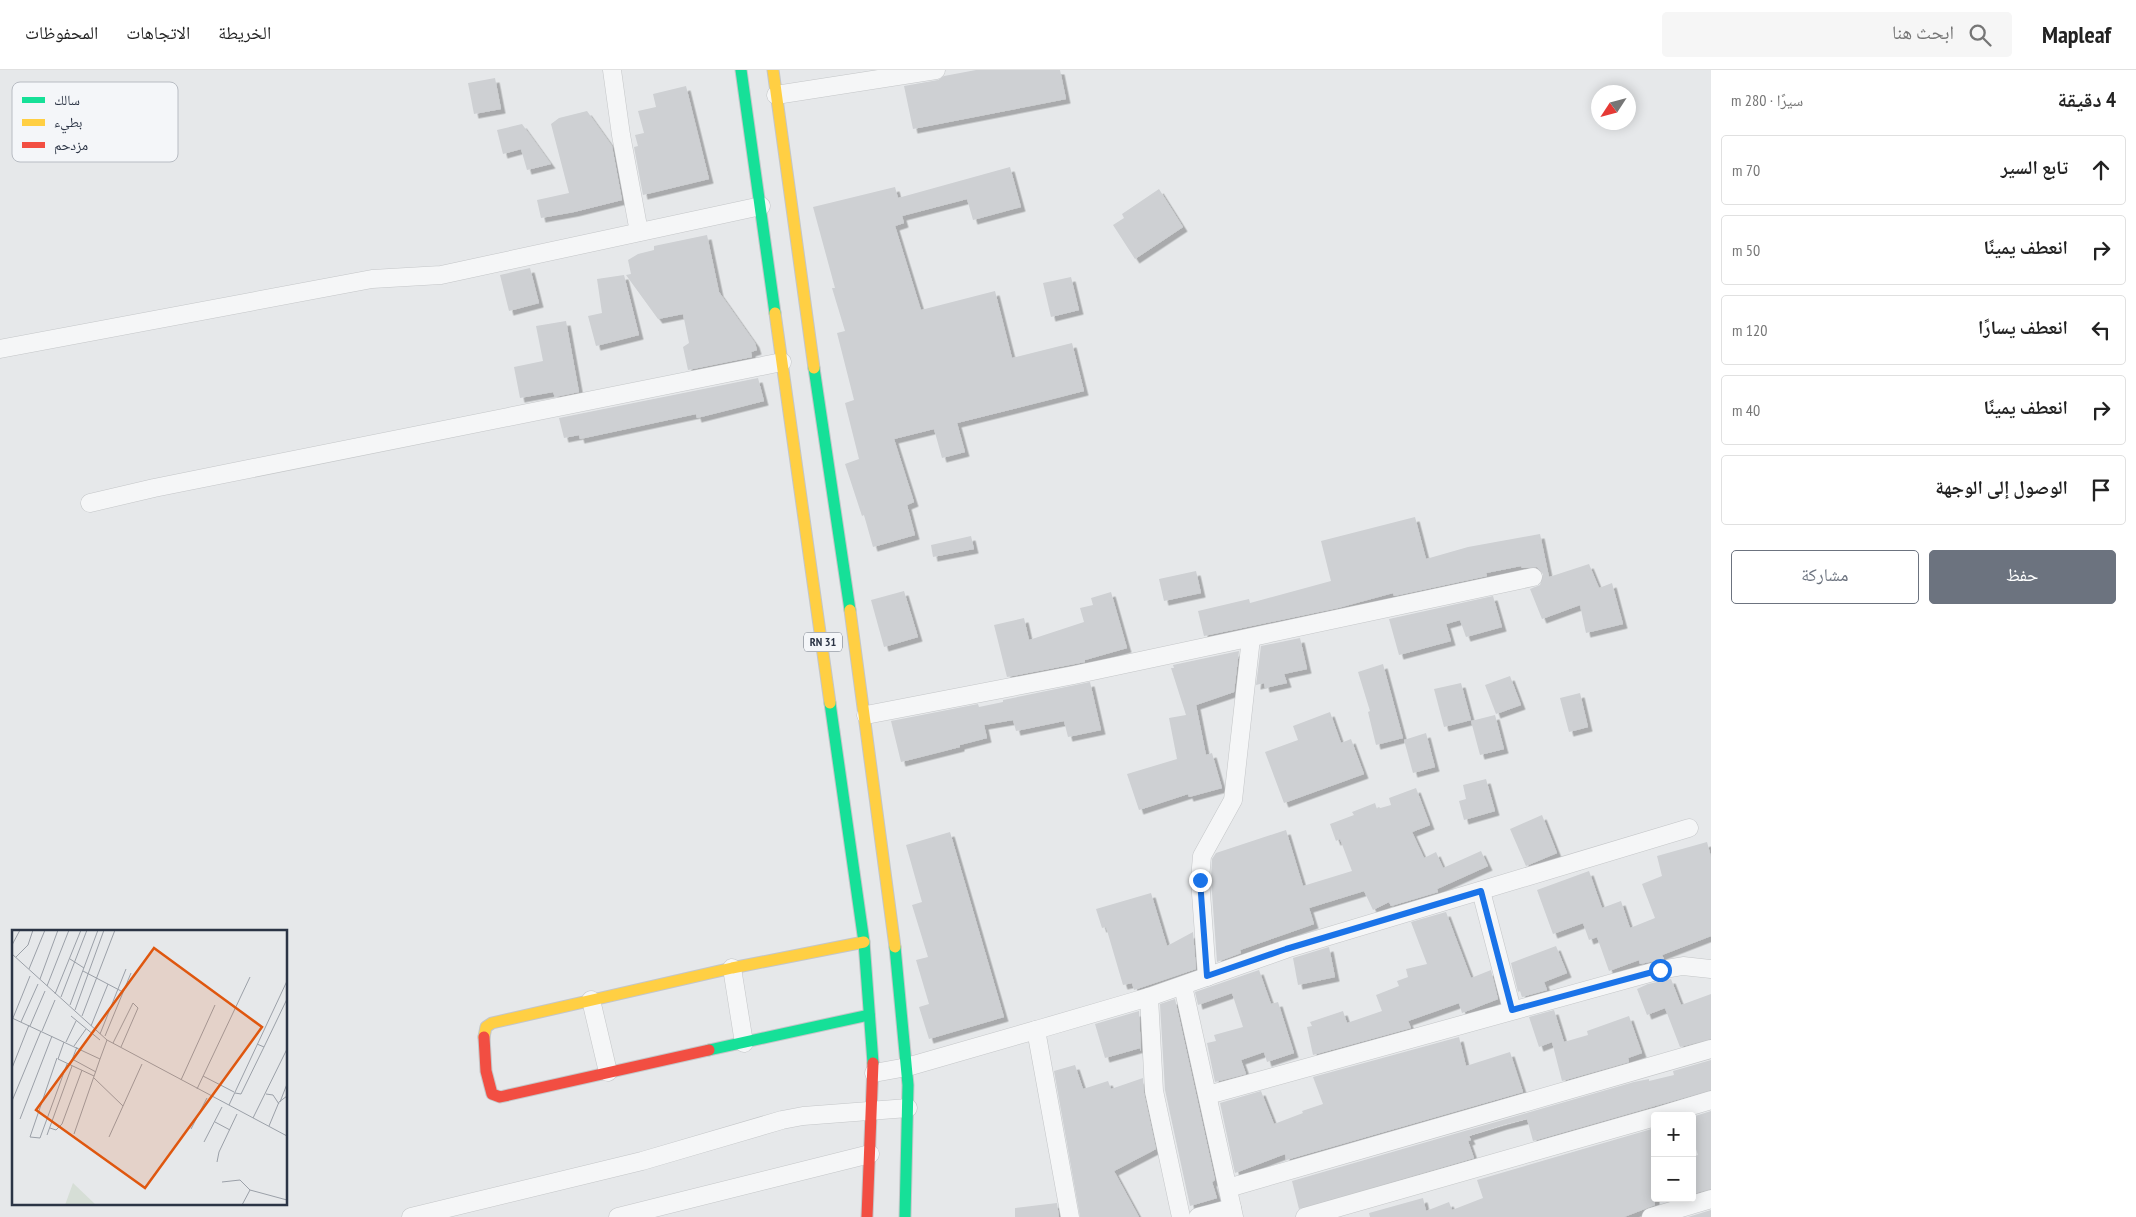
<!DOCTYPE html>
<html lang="ar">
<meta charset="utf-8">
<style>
body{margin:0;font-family:"PT Sans Narrow","Noto Naskh Arabic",sans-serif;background:#f6f6f6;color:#222;direction:rtl}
.controls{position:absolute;right:15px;bottom:15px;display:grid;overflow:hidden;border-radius:5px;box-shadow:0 2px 12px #0003}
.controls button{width:45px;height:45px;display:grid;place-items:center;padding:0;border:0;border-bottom:1px solid #e0e0e0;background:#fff;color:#222;font:25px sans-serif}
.compass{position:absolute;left:1591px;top:15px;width:45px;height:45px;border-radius:50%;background:#fff;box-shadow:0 2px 12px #0003;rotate:234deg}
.stop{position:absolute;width:15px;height:15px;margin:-11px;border:4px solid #1a73e8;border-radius:50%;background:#fff}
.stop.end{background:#1a73e8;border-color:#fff;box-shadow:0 1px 5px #0008}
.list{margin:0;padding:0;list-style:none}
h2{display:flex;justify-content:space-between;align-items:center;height:65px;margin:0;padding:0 20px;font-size:21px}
h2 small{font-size:16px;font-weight:400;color:#767676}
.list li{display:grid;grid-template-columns:32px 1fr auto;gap:15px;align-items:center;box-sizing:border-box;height:70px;margin:0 10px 10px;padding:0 10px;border:1px solid #e0e0e0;border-radius:5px}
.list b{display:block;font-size:19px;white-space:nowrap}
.list em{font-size:16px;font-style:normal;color:#767676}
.actions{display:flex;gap:10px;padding:15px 20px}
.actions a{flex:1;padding:11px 0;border:1px solid #6c737f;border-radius:5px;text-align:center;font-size:18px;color:#6c737f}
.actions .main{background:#6c737f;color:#fff}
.icon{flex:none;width:28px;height:28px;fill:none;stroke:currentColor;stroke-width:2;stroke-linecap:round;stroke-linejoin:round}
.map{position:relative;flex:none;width:1711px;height:1147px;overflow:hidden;direction:ltr}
header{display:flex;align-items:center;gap:30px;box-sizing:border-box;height:70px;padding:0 25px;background:#fff;border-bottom:1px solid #e0e0e0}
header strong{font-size:24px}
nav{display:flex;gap:28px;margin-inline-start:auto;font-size:18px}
.search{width:350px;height:45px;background:#f6f6f6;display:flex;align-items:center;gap:12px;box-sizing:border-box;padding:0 18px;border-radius:5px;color:#767676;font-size:19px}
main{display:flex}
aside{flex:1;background:#fff}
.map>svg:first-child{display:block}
</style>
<header>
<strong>Mapleaf</strong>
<div class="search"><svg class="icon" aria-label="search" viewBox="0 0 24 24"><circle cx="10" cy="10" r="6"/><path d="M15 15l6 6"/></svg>ابحث هنا</div>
<nav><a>الخريطة</a><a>الاتجاهات</a><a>المحفوظات</a></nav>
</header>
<main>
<aside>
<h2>4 دقيقة<small>سيرًا · 280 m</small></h2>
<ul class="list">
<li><svg class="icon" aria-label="ahead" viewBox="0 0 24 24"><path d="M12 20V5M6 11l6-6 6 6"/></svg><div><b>تابع السير</b></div><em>70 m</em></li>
<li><svg class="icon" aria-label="right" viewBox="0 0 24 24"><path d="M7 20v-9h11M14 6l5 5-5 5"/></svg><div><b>انعطف يمينًا</b></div><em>50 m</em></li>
<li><svg class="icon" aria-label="left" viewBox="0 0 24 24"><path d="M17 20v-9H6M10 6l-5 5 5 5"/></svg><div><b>انعطف يسارًا</b></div><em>120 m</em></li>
<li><svg class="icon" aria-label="right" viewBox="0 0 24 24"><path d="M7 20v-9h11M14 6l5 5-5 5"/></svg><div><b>انعطف يمينًا</b></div><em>40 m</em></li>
<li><svg class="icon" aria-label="arrive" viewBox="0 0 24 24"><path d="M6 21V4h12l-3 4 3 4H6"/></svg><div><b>الوصول إلى الوجهة</b></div></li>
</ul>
<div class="actions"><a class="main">حفظ</a><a>مشاركة</a></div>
</aside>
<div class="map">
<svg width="1711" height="1147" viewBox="0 0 1711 1147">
<defs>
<filter id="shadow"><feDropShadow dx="4.5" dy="4.5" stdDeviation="0" flood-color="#0004"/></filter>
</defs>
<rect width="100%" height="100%" fill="#e6e8ea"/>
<!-- building -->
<g fill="#ced0d3" filter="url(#shadow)">
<polygon points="976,0 1060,0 1066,29 913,59 904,16 938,10 944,6"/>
<polygon points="495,8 501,39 474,44 468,13"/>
<polygon points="686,16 709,109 643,125 634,77 638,76 635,65 644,63 638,41 656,37 653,24"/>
<polygon points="587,41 612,76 622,130 574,142 541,148 537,130 569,123 551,54 559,48"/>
<polygon points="522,54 551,94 527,100 521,79 503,84 497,60"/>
<polygon points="1010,97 1021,137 973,150 967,129 902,146 904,153 895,156 921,240 995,221 1012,288 1072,273 1084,321 957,353 965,382 942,388 934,359 894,369 914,432 907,435 915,465 873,477 864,445 862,446 845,394 859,389 845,333 854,330 837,263 845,261 832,218 835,218 813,137 895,117 898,128"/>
<polygon points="1159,119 1183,157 1135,189 1113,155 1124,148 1122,144"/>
<polygon points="707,165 719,222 755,273 757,280 751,282 752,287 688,300 683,277 689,273 683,244 658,249 626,205 631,204 628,190 638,184 654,180 654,176"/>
<polygon points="530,198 539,233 509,241 500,205"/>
<polygon points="624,205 639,265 596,276 588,246 602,243 597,209"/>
<polygon points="1071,207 1079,240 1051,247 1043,213"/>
<polygon points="566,251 579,322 555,327 553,322 520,328 514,297 543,291 536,256"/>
<polygon points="758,308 764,331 697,348 696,344 580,369 579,365 564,368 559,348"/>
<polygon points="1415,447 1426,489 1468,477 1540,464 1549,507 1589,494 1599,518 1612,513 1623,554 1586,563 1580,535 1542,549 1530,519 1540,515 1543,504 1537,497 1522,498 1521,496 1486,503 1487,506 1394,526 1393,523 1338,538 1204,566 1198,541 1249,529 1250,533 1331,511 1321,471"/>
<polygon points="971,466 974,479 933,487 931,475"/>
<polygon points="1196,501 1201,523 1164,531 1159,509"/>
<polygon points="904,521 918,567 884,577 871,530"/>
<polygon points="1111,522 1127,578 1085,590 1085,592 1007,607 994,555 1024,548 1029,570 1084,552 1080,538 1093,535 1091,528"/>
<polygon points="1493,526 1502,557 1466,567 1460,550 1446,554 1451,571 1399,585 1389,549"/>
<polygon points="1300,568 1307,599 1284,604 1287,613 1265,618 1264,613 1256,615 1261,576"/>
<polygon points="1239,581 1234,622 1196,635 1206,685 1212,683 1222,718 1189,727 1188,724 1139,740 1127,704 1177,689 1169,648 1186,645 1171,598 1174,598 1173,595"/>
<polygon points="1383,594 1403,668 1376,675 1368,642 1370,641 1358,602"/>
<polygon points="1510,606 1521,635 1496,644 1485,615"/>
<polygon points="1090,612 1101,660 1068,667 1064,651 1016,661 1013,650 984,655 987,668 960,675 960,677 901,692 891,651 978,634 979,637 1003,632 1003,630"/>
<polygon points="1461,613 1471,650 1444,657 1434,619"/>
<polygon points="1580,623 1588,657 1569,662 1560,628"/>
<polygon points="1330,642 1341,673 1351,669 1364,704 1284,733 1265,682 1298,670 1293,656"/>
<polygon points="1495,645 1504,679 1480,685 1471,651"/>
<polygon points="1426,663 1435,697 1413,703 1404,670"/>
<polygon points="1486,709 1495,741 1464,750 1459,731 1466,729 1463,715"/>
<polygon points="1416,718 1430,755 1412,762 1424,788 1436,782 1443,798 1481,781 1488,796 1437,819 1438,822 1391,836 1389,832 1373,840 1364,821 1309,838 1314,854 1240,880 1241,883 1217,892 1211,809 1212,789 1216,783 1286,760 1303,816 1352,801 1340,769 1336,771 1330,754 1354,745 1352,742 1375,733 1377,739 1391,735 1389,728"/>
<polygon points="1542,745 1557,783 1526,796 1510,759"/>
<polygon points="950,762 1004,947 929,969 919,937 929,934 916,890 928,887 912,835 922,832 906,775"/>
<polygon points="1707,772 1711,787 1711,866 1662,885 1664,889 1640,894 1639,890 1609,901 1597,867 1589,870 1583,853 1553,864 1537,820 1589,801 1602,838 1621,831 1630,858 1655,848 1642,814 1662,806 1657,786"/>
<polygon points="1151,823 1167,876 1193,862 1196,899 1134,920 1132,913 1123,915 1106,857 1102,858 1096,839"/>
<polygon points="1446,842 1471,908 1491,900 1498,929 1462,943 1459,933 1408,951 1411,958 1313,985 1307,957 1312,956 1310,952 1343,941 1347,953 1382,941 1376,925 1399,916 1397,911 1408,907 1406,899 1427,894 1411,852"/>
<polygon points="1556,876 1567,903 1544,912 1547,920 1522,927 1520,921 1518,922 1511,893"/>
<polygon points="1329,877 1335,907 1298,915 1293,888"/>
<polygon points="1259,900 1271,934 1278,932 1294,983 1267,992 1264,982 1241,990 1246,1004 1215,1012 1207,973 1216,971 1214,965 1243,957 1232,923 1198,935 1195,922"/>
<polygon points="1671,909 1681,935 1711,924 1711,969 1680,977 1665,938 1647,945 1637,919 1648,914"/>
<polygon points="1175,929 1215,1110 1212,1112 1217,1128 1190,1136 1165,1020 1160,934"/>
<polygon points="1554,940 1564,972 1588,965 1587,961 1629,946 1642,983 1628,988 1629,992 1562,1011 1552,972 1539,977 1529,947"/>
<polygon points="1139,941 1141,981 1140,978 1105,988 1095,954"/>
<polygon points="1459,967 1466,996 1510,982 1523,1022 1286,1090 1285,1084 1235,1103 1220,1033 1261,1021 1274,1054 1303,1043 1302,1041 1323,1034 1313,1007"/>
<polygon points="1711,990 1711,1020 1533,1071 1527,1049 1503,1055 1469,1066 1471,1070 1468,1071 1474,1088 1299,1139 1292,1111 1634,1012 1649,1009 1649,1011 1674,1005 1673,1001"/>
<polygon points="1075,995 1083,1019 1108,1011 1111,1019 1143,1008 1144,1023 1156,1079 1114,1101 1139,1147 1080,1147 1054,1001"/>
<polygon points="1711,1041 1711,1119 1692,1124 1692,1087 1698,1085 1692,1067 1692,1047"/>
<polygon points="1655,1058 1655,1135 1624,1147 1370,1147 1369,1143 1423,1128 1426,1141 1449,1132 1452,1140 1483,1128 1477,1110"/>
<polygon points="1057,1133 1059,1147 1015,1147 1015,1138"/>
<polygon points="1711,1140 1711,1147 1688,1147"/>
</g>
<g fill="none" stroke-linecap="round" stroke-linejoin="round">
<defs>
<g id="street">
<polyline points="612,0 621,65 639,162"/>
<polyline points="776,25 936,0"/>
<polyline points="0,279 372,209 441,205 761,136"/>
<polyline points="90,433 154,418 782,292"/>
<polyline points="866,645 1074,605 1533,507"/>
<polyline points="1481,821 1512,940"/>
<polyline points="732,898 744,973"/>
<polyline points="1207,907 1200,809 1202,786 1233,730 1251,568"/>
<polyline points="1183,916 1234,1147"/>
<polyline points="1149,927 1154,1021 1181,1147"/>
<polyline points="591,930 608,1002"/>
<polyline points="1036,960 1149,927 1286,879 1689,758"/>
<polyline points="874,1003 907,997 1036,960 1070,1147"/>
<polyline points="1208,1025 1660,900 1683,896 1711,899"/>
<polyline points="1658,1046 1711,1030"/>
<polyline points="1228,1118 1711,979"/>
<polyline points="411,1147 642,1091 782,1050 803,1046 908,1038"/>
<polyline points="618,1147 870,1084"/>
<polyline points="1198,1147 1232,1138"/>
<polyline points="1305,1147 1655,1047"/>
<polyline points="1651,1147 1711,1129"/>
</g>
<g id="fast">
<polyline points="741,0 775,243"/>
<polyline points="814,298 850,540"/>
<polyline points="830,633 864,872 873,993"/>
<polyline points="895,877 908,1015 905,1147"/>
<polyline points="709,980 869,945"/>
</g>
<g id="slow">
<polyline points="773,0 814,298"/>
<polyline points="775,243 830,633"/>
<polyline points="850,540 895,877"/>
<polyline points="484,967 486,957 492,953 732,898 864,872"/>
</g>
<g id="jam">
<polyline points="484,967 486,1001 492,1024 500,1027 709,980"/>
<polyline points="867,1147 873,993"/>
</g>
</defs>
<!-- street casing -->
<use href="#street" stroke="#c4c6c8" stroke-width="19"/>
<!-- fast casing -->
<use href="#fast" stroke="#c4c6c8" stroke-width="13"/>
<!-- slow casing -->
<use href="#slow" stroke="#c4c6c8" stroke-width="13"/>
<!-- jam casing -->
<use href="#jam" stroke="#c4c6c8" stroke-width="13"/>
<!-- street -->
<use href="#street" stroke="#f5f6f7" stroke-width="18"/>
<!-- fast -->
<use href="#fast" stroke="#16e098" stroke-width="11"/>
<!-- slow -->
<use href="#slow" stroke="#ffcf43" stroke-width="11"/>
<!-- jam -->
<use href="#jam" stroke="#f24e42" stroke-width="11"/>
</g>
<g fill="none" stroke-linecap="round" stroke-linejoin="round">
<!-- route -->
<polyline stroke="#1a73e8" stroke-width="6" points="1200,810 1207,906 1286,879 1481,821 1512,940 1660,900"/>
</g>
<g text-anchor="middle" stroke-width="4" stroke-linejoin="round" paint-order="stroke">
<!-- shield labels -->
<rect fill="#f4f6f9" stroke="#676e7b" stroke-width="1" x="804" y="562.5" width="38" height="19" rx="4"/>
<g font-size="12" font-weight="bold" fill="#2b3445">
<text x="823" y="576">RN 31</text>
</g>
</g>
<!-- overview -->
<g transform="translate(12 860)">
<rect width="275" height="275" fill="#e6e8ea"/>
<path d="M 61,253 L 84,275 L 53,275 Z" fill="#d6ded6"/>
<path fill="none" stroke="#9ba0a8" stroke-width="1" d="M 0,15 L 8,0M 0,24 L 95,110 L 275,206M 4,27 L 16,15 L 21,0M 58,29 L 72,38M 17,39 L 33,0M 71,41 L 111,62M 28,49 L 46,0M 35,56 L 57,0M 43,64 L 69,0M 49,67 L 75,0M 58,75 L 86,0M 63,80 L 92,0M 59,86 L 88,110M 70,86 L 103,0M 0,88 L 88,129 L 95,110M 1,88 L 18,46M 9,92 L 26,54M 18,96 L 33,61M 79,96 L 96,54M 30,101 L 43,70M 88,104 L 114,39M 93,106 L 119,43M 52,112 L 46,129 L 82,146M 54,112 L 64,91M 101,113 L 121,73 L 126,78 L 109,117M 245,114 L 252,117 L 275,69M 62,116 L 74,99M 45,128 L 18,207 L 28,208 L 55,134M 60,129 L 84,142M 58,135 L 65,117M 0,138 L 17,95M 191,146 L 222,162M 82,148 L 111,176M 169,150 L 203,75M 185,159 L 238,47M 223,163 L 229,164 L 252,117M 254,164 L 261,165 L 267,174M 0,171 L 29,101M 268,172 L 275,154M 217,175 L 275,51M 241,188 L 275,119M 8,189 L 40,106M 203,192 L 218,200M 257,196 L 267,172 L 275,166M 38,198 L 44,200 L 50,194 L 70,140M 179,199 L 195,168M 62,204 L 88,129M 35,205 L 60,136M 97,207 L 130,134M 192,212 L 210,177M 205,232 L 207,222 L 225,184M 210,252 L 228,250 L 238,260M 230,275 L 238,260 L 275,270"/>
<path fill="#df570f" fill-opacity="0.15" stroke="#df570f" stroke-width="2.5" d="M 142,18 L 250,97 L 133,258 L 24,180 Z"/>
<rect width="275" height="275" fill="none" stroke="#2b3445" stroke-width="2.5"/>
</g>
<!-- legend -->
<rect x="12" y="12" width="166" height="80" rx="8" fill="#f4f6f9" stroke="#b8bcc3" stroke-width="1"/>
<rect x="22" y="27" width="23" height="6" fill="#16e098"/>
<rect x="22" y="49" width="23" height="7" fill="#ffcf43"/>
<rect x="22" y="72" width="23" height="6" fill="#f24e42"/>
<g font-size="14" fill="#2b3445">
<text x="54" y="35">سالك</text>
<text x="54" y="57">بطيء</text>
<text x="54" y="80">مزدحم</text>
</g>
</svg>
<div class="controls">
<button>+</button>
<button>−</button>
</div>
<svg class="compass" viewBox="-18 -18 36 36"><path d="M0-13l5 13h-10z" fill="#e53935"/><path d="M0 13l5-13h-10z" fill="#767676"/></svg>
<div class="stop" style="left:1660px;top:900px"></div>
<div class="stop end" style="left:1200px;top:810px"></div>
</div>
</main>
